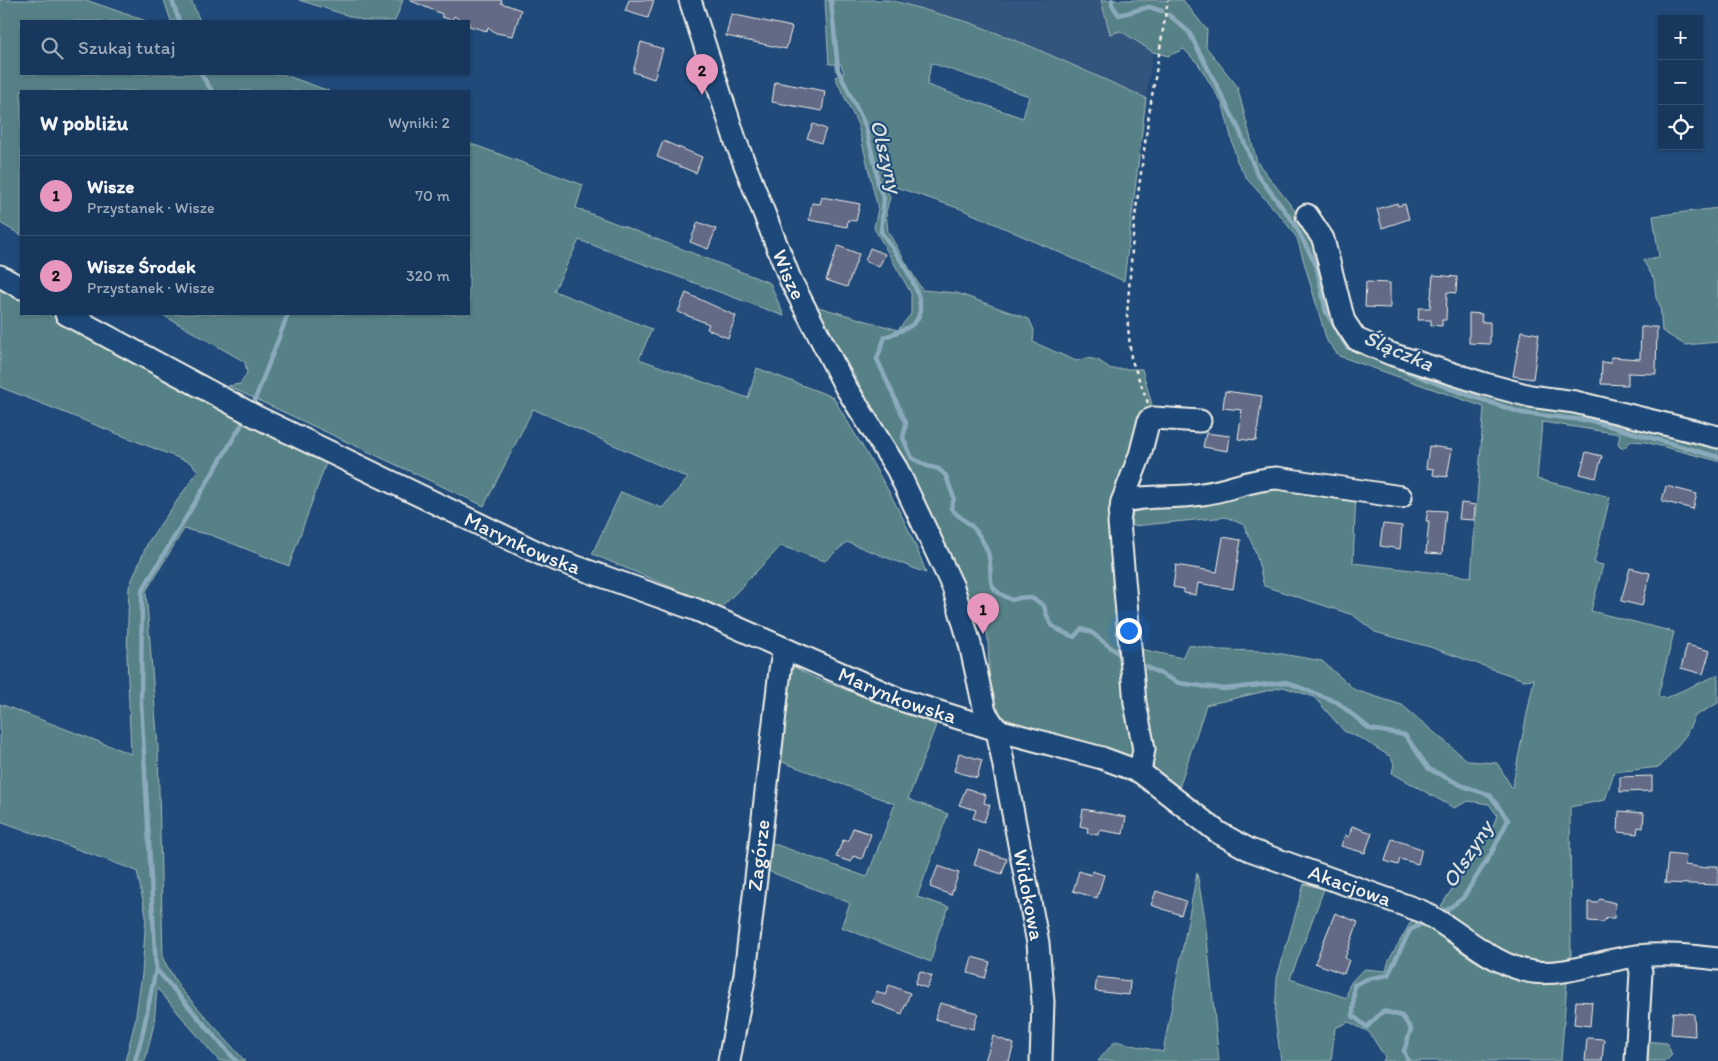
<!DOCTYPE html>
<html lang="pl">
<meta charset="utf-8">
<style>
body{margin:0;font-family:Itim,sans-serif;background:#244365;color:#f1f3f6}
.controls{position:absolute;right:15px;top:15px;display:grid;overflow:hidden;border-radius:0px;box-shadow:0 1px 4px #0004}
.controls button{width:45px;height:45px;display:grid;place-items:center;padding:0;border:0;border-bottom:1px solid #365272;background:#17385c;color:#f1f3f6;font:25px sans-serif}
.you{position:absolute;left:1128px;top:630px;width:18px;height:18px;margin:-12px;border:4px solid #fff;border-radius:50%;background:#1a73e8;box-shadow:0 0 0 8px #1a73e833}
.badge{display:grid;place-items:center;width:32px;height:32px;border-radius:50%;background:#e797bd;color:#111;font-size:16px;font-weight:700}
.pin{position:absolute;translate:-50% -41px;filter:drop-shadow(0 1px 2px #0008)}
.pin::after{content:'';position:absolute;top:26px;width:18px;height:15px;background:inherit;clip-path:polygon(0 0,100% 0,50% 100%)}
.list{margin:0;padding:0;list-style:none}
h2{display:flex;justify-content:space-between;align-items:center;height:65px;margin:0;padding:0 20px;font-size:21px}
h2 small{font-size:16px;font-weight:400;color:#9eacbb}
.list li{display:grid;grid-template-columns:32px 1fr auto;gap:15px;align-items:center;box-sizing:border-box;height:80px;padding:0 20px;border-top:1px solid #365272}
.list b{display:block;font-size:19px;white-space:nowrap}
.list p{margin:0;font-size:16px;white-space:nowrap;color:#9eacbb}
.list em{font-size:16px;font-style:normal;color:#9eacbb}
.icon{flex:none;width:28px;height:28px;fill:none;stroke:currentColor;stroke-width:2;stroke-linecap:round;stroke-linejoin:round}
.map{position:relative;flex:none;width:1718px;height:1061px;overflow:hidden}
.search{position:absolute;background:#17385c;box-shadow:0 1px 4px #0004;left:20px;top:20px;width:450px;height:55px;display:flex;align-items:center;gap:12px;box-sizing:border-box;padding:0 18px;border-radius:0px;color:#9eacbb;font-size:19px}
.panel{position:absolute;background:#17385c;box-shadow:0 1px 4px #0004;left:20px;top:90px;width:450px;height:225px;border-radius:0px}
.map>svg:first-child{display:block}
</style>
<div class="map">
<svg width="1718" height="1061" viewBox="0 0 1718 1061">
<rect width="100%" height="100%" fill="#1f4a7a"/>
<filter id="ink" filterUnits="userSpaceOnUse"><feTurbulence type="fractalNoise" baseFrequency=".02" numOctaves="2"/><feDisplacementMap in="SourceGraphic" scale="10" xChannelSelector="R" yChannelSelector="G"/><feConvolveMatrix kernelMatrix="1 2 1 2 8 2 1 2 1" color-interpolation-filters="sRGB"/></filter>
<g filter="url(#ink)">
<!-- built -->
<polygon fill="#33547e" points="890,0 1101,0 1104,9 1121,31 1153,52 1146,98 1030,46 971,23"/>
<!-- green -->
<g fill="#578187" stroke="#a6b9b8" fill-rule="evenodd">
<polygon points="0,0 86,0 146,21 21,21 21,74 282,74 329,91 21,91 21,235 0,223"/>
<polygon points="164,0 191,0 200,21 171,21"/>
<polygon points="299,0 403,0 395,21 365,21"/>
<path d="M 825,0 L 890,0 L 971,23 L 1030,46 L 1146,98 L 1124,281 L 961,209 L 884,183 L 890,197 L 886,212 L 888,232 L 922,290 L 957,293 L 1029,319 L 1034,330 L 1033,342 L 1076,361 L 1087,358 L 1098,360 L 1111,369 L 1142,369 L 1154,412 L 1127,482 L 1138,748 L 1133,757 L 1002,718 C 983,694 992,654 986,628 L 983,629 C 978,615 968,604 964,592 C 925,492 867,400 815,306 L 898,330 L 911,314 L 911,293 L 874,228 L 878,209 L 858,125 L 835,77 L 844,73 L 841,64 L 829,64 ZM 931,63 L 1029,96 L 1023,118 L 927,85 Z"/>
<polygon points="1101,0 1183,0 1207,30 1206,47 1237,86 1257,162 1317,239 1347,338 1718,442 1718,461 1645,442 1631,441 1623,449 1618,444 1620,434 1542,422 1537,479 1610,497 1594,563 1603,565 1591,611 1674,632 1658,696 1665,698 1718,675 1718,703 1695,716 1686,735 1660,767 1614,772 1605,800 1570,807 1571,962 1515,959 1490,946 1441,906 1494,824 1497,815 1489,804 1468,801 1454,808 1392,773 1394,764 1391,757 1362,739 1344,731 1314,697 1283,687 1206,705 1179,788 1151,770 1136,648 1182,658 1188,645 1220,650 1265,651 1322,661 1355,690 1402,705 1468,761 1497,763 1512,788 1534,679 1524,680 1430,647 1375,632 1353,615 1264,586 1256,553 1244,525 1226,517 1123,527 1127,506 1258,482 1356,493 1353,563 1471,577 1484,407 1339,356 1327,341 1297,238 1284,220 1247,179 1237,161 1223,105 1199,65 1184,49 1168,56 1153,52 1121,31 1110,34"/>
<path d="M 469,143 L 583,185 L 576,208 L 770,283 L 784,316 L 579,240 L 554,291 L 652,329 L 639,359 L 748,398 L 757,368 L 833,397 C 866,454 905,511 926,573 L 847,542 L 825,561 L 781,546 L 721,608 L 592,554 L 621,492 L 662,508 L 688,478 L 533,409 L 484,506 L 228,386 L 240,384 L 247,373 L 245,362 L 161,314 L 469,314 Z"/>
<polygon points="1718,208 1718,342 1685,345 1662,331 1660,305 1656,298 1654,279 1643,260 1659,257 1653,216"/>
<polygon points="0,287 21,299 21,314 47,314 109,350 235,416 327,460 289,566 211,535 184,529 146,591 158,748 163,959 180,988 245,1061 219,1061 157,988 154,1024 145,1061 125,1061 135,1022 142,974 146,916 137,871 0,821 0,704 131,754 127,655 129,587 148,542 198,471 191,463 0,387"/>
<polygon points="790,665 813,677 936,725 908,799 948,814 917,897 949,907 938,933 931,962 841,927 850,903 763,869 766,841 867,877 895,804 777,760"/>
<polygon points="1197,873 1205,919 1219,1061 1098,1061 1115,1041 1163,1052"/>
<path d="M 1304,884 L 1324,889 L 1290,979 L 1347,998 C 1347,983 1354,978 1365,969 L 1386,971 L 1389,960 L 1412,920 C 1433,929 1448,943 1467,956 C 1497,976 1531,982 1567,982 L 1561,1061 L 1383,1061 L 1385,1057 L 1369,1032 L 1349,1022 L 1335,1028 L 1331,1061 L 1281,1061 L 1275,1017 L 1277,978 Z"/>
<polygon points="1644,1041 1667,1043 1672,1055 1666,1061 1642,1061"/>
</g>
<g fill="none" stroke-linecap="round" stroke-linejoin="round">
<!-- stream -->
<g stroke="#8babbc" stroke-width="4.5">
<polyline points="172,0 179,21"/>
<path d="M 831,0 L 838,70 L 865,125 L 876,169 L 878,186 L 884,198 L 881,232 C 893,249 937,304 913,324 C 906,330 893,334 885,337 L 877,359 L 906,423 L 903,438 L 912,458 L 927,466 L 939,469 L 946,476 L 954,498 L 951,508 C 958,518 970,522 977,532 C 981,538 988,549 989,557 C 994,582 982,586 1012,600 C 1026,595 1033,597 1044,606 C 1049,627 1054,629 1074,637 L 1081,629 L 1091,632 L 1123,657"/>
<polyline points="1112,0 1112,5 1119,15 1149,7 1162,11"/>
<polyline points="1169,15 1189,32 1238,127 1257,174 1294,223 1317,267 1326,312 1347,347 1356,350"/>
<polyline points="201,74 212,91"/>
<polyline points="1391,365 1448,388 1522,413 1592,421 1718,457"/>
<polyline points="252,407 288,314"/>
<polyline points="1139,663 1179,683 1224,689 1286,682 1337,702 1370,729 1405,735 1429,769 1463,786 1490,795 1508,820 1492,852 1463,898 1441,914"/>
<polyline points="135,1061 142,1036 156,969"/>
<polyline points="236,1061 156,969 141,701 142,591 245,419"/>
<polyline points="1408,1061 1404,1051 1411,1029 1402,1016 1383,1011 1367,1027 1353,1016 1354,985 1367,979 1388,975 1410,930 1427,921"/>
</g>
</g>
<!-- building -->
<g fill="#626a86" stroke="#f4f1e8">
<polygon points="409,0 502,0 501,3 521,10 513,36 496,33 488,27 487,31 469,26 469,21 462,21 454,16 452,20 442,17 442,14"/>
<polygon points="629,0 654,0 648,18 625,11"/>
<polygon points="731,14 792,27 786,49 726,36"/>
<polygon points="641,42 663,49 654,79 633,72"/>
<polygon points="775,82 825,91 822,111 772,102"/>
<polygon points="813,124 826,129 821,143 807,138"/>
<polygon points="663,141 702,157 696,173 657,157"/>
<polygon points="822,197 860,204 856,221 848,220 847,227 809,220 812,203 820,204"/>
<polygon points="1397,203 1398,206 1405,204 1409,219 1382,228 1377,209"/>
<polygon points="698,222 716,229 708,249 690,242"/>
<polygon points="838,246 859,254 847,287 826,280"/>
<polygon points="870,248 885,254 879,267 865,261"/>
<polygon points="1433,275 1457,277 1456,293 1447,292 1446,320 1442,320 1442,326 1431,325 1431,320 1418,320 1419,308 1430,308"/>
<polygon points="1366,282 1390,283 1390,308 1365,307"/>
<polygon points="686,293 736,316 728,338 707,329 709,324 678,312"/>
<polygon points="1469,313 1482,314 1481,322 1490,322 1490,344 1469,343"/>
<polygon points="1641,327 1657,327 1656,374 1628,373 1628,385 1601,384 1602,362 1611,363 1611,357 1640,359"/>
<polygon points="1521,331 1539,334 1533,379 1513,376"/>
<polygon points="1225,391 1262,396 1256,441 1238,439 1242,410 1223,408"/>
<polygon points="1206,433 1230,436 1228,451 1203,447"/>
<polygon points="1429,446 1452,449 1447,477 1433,475 1434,469 1426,468"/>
<polygon points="1586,452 1602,456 1596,478 1580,474"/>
<polygon points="1666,486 1697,494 1693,509 1662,501"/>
<polygon points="1461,503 1475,505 1474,520 1459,519"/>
<polygon points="1428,510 1446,511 1442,554 1426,553 1429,521 1426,521"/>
<polygon points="1383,524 1402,526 1400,549 1380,546"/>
<polygon points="1223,537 1241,540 1233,589 1198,583 1196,595 1184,593 1184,589 1173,587 1176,565 1217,572"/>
<polygon points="1630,568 1650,573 1642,606 1621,601"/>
<polygon points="1687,645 1710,651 1703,674 1681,668"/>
<polygon points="959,753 982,760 977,778 954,771"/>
<polygon points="1652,776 1652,791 1620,792 1620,777"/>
<polygon points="966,788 986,795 984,803 990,805 984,822 973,818 976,810 959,805"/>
<polygon points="1083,809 1126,817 1123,834 1099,830 1098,835 1087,833 1088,828 1080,826"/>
<polygon points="1619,811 1644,813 1643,828 1638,827 1637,834 1618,832"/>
<polygon points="1352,826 1372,833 1365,853 1341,846 1345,835 1349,837"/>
<polygon points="853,828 871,834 862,859 853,856 851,862 836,857 843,840 848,841"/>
<polygon points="1392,839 1422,849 1418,864 1400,859 1398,865 1385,861"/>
<polygon points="979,850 1007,859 1002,874 974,865"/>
<polygon points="1668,854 1686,856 1685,865 1707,868 1707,866 1718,866 1718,885 1665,883"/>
<polygon points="938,866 959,873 951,895 930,887"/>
<polygon points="1079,871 1091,875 1092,871 1104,875 1097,898 1073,891"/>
<polygon points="1156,891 1186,901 1181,915 1151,905"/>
<polygon points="1600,899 1615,903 1614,918 1607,918 1603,922 1588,921 1588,902 1596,903"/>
<polygon points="1335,913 1358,922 1345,958 1349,960 1344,974 1315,963"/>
<polygon points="972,957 990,962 985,978 968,973"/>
<polygon points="920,971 932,976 927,988 915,984"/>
<polygon points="1097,977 1130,981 1129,995 1095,991"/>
<polygon points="889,985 910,993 902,1014 872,1002 877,991 885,995"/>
<polygon points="1576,1001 1592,1002 1590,1026 1574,1024"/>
<polygon points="940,1003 978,1013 973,1029 935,1019"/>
<polygon points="1673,1012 1694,1014 1695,1036 1671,1034"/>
<polygon points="993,1036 1014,1044 1009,1061 985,1061"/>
<polygon points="1587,1038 1604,1039 1602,1061 1585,1061"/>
</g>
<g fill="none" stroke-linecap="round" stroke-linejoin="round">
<defs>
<g id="minor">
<path id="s1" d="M 690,0 L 736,142 L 790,279 L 845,386 L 897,469 L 953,587 L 970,644 L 985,712 L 997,730 L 1038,943 L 1043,1002 L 1041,1061"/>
<polyline points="1307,215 1323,239 1344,321 1356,339 1391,354 1485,384 1530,396 1575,402 1718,437"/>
<polyline points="0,276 21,288"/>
<path id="s2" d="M 66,314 L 257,417 L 543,555 L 697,610 L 901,700 L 997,730 L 1102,758 L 1140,772 L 1219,833 L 1250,850 L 1421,911 C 1458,929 1491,966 1533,972 C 1568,976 1604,959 1638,956 C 1665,953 1692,956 1718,959"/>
<path d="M 1122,502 C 1148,494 1175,499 1202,494 C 1228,491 1250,479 1277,478 L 1401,497"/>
<polyline points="1140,772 1144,749 1135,703 1119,522 1122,502 1140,455 1149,420 1154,418 1200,421"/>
<path id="s3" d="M 729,1061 L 745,974 L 780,670 L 784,649"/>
<polyline points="1636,1061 1641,972 1637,956"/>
</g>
</defs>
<!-- minor casing -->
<use href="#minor" stroke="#f4f1e8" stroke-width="25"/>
<!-- path -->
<polyline stroke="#f4f1e8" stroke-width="2.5" stroke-dasharray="4 4" stroke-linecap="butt" points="1148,403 1131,358 1127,315 1134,224 1149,114 1168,0"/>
<!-- minor -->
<use href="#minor" stroke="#1f4a7a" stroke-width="21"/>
</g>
</g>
<g text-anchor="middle" stroke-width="4" stroke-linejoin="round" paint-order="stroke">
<!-- street labels -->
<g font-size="21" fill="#f4f1e8" stroke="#1f4a7a">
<text dy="7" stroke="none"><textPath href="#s1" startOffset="292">Wisze</textPath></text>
<text dy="7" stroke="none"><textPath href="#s2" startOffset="511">Marynkowska</textPath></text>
<text dy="7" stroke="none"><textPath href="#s2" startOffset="916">Marynkowska</textPath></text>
<text dy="7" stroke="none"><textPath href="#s3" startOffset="208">Zagórze</textPath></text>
<text dy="7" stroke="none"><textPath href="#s2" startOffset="1412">Akacjowa</textPath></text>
<text dy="7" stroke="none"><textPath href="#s1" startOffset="964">Widokowa</textPath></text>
</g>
<!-- water labels -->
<g font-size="22" font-style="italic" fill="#dae0dd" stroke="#1f4a7a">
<text transform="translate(887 156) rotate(76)" y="8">Olszyny</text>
<text transform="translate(1399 350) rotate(23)" y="8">Ślączka</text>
<text transform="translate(1467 854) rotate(-57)" y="8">Olszyny</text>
</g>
</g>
</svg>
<div class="controls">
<button>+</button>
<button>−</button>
<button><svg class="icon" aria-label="locate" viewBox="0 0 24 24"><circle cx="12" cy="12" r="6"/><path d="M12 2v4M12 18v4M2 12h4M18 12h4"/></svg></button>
</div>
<div class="you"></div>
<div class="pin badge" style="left:983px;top:634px">1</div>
<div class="pin badge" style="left:702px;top:95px">2</div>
<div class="search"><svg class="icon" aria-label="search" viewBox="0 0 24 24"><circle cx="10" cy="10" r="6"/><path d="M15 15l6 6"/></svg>Szukaj tutaj</div>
<section class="panel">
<h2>W pobliżu<small>Wyniki: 2</small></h2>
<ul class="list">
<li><span class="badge">1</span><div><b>Wisze</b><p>Przystanek · Wisze</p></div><em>70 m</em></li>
<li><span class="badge">2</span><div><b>Wisze Środek</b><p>Przystanek · Wisze</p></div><em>320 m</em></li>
</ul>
</section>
</div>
